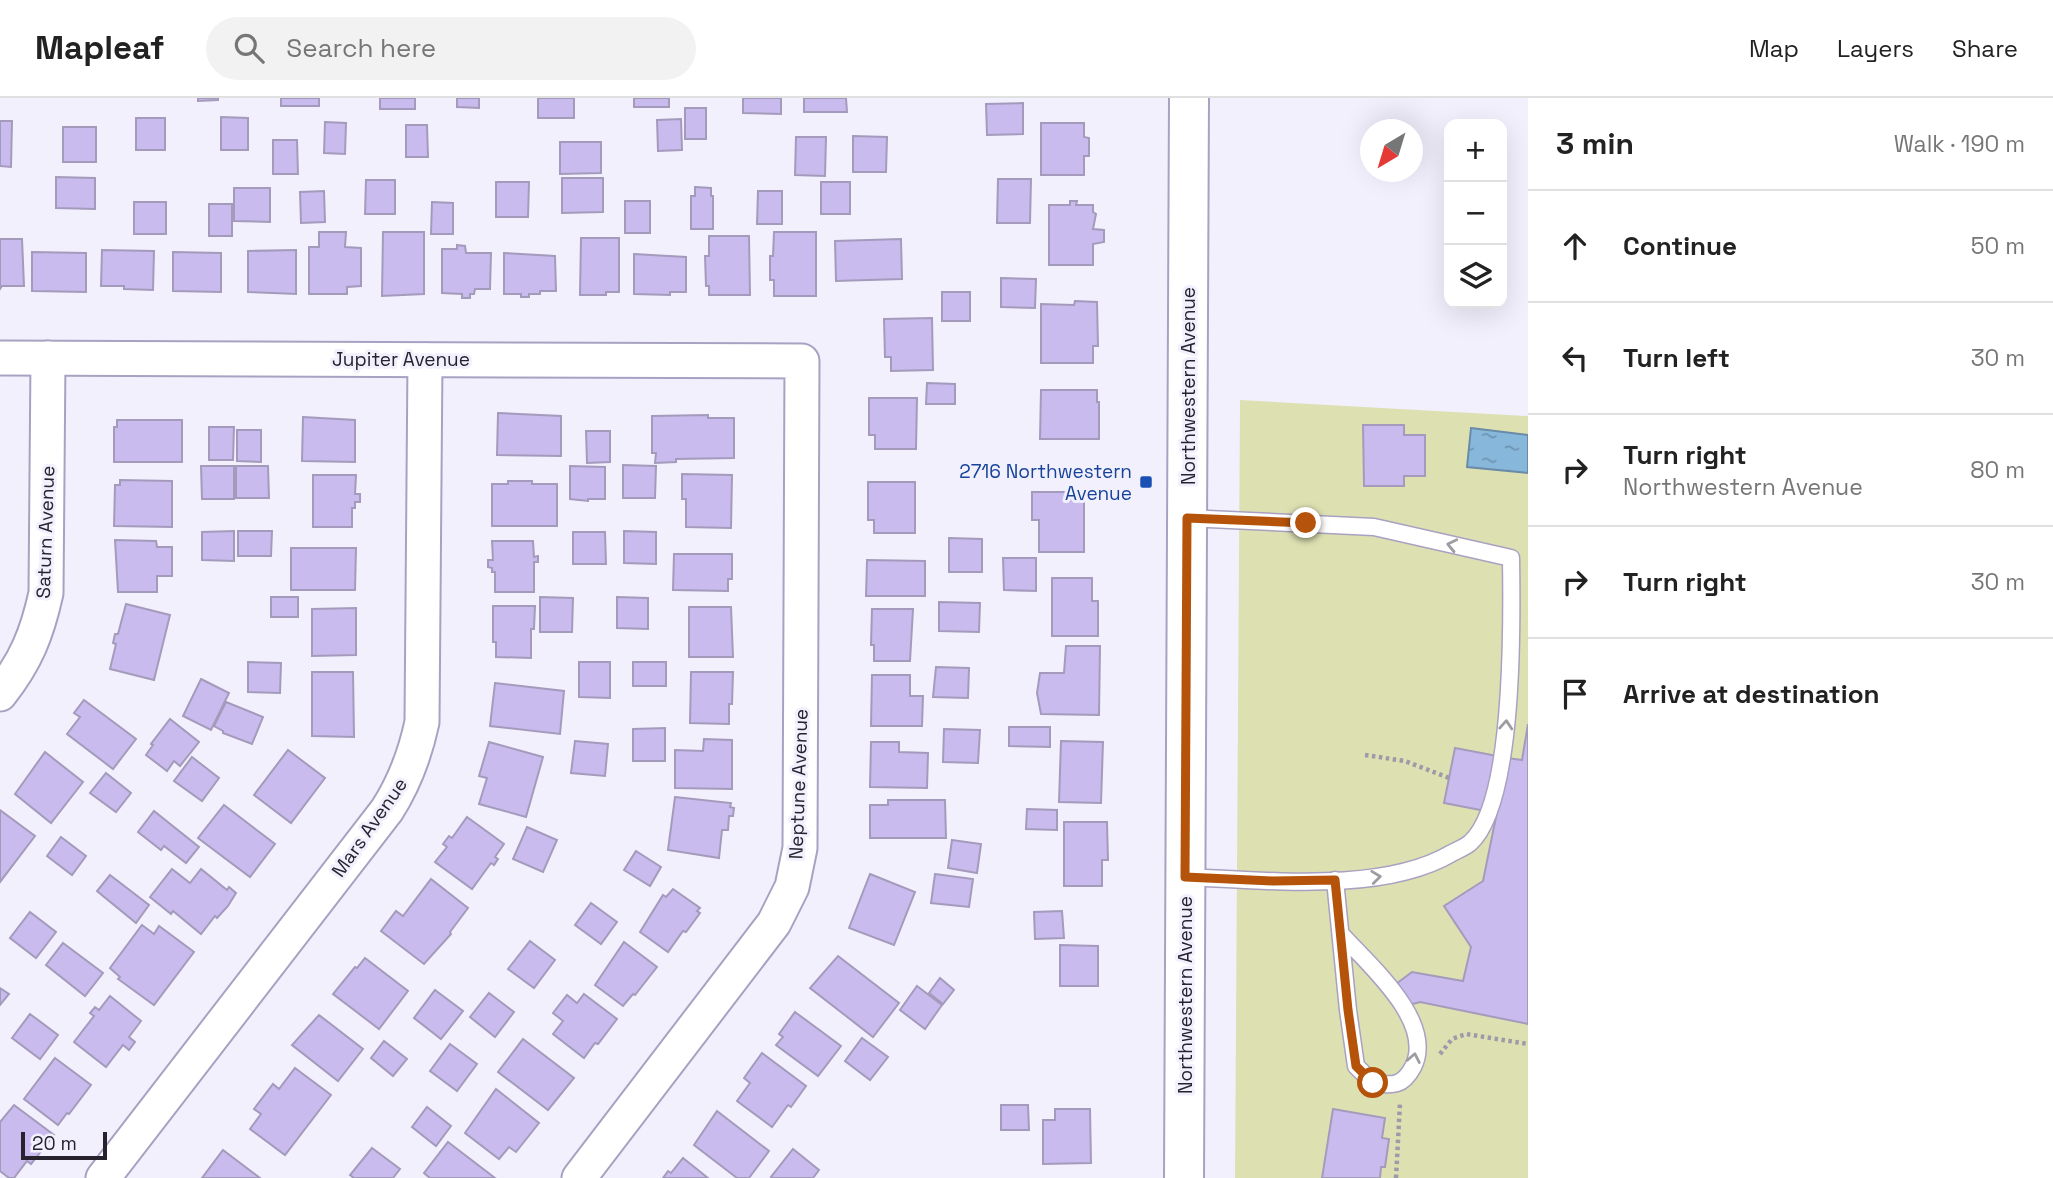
<!DOCTYPE html>
<meta charset="utf-8">
<style>
body{margin:0;font-family:"Space Grotesk",sans-serif;background:#f2f2f2;color:#222}
.controls{position:absolute;right:21px;top:21px;display:grid;overflow:hidden;border-radius:14px;box-shadow:0 7px 28px #0002}
.controls button{width:63px;height:63px;display:grid;place-items:center;padding:0;border:0;border-bottom:2px solid #e0e0e0;background:#fff;color:#222;font:35px sans-serif}
.compass{position:absolute;left:1360px;top:21px;width:63px;height:63px;border-radius:50%;background:#fff;box-shadow:0 7px 28px #0002;rotate:218deg}
.scale{position:absolute;left:21px;bottom:18px;width:86px;box-sizing:border-box;padding-left:7px;border:4px solid #26232f;border-top:0;font-size:19px;line-height:24px;white-space:nowrap;color:#26232f;-webkit-text-stroke:5px #f3f0fe;paint-order:stroke}
.stop{position:absolute;width:21px;height:21px;margin:-16px;border:5px solid #b45309;border-radius:50%;background:#fff}
.stop.end{background:#b45309;border-color:#fff;box-shadow:0 2px 7px #0008}
.list{margin:0;padding:0;list-style:none}
h2{display:flex;justify-content:space-between;align-items:center;height:91px;margin:0;padding:0 28px;font-size:30px}
h2 small{font-size:23px;font-weight:400;color:#767676}
.list li{display:grid;grid-template-columns:46px 1fr auto;gap:21px;align-items:center;box-sizing:border-box;height:112px;padding:0 28px;border-top:2px solid #e0e0e0}
.list b{display:block;font-size:26px;white-space:nowrap}
.list p{margin:0;font-size:23px;white-space:nowrap;color:#767676}
.list em{font-size:23px;font-style:normal;color:#767676}
.icon{flex:none;width:38px;height:38px;fill:none;stroke:currentColor;stroke-width:2;stroke-linecap:round;stroke-linejoin:round}
.map{position:relative;flex:none;width:1528px;height:1080px;overflow:hidden}
header{display:flex;align-items:center;gap:42px;box-sizing:border-box;height:98px;padding:0 35px;background:#fff;border-bottom:2px solid #e0e0e0}
header strong{font-size:33px}
nav{display:flex;gap:38px;margin-inline-start:auto;font-size:24px}
.search{width:490px;height:63px;background:#f2f2f2;display:flex;align-items:center;gap:18px;box-sizing:border-box;padding:0 24px;border-radius:38px;color:#767676;font-size:26px}
main{display:flex}
aside{flex:1;background:#fff}
.map>svg:first-child{display:block}
</style>
<header>
<strong>Mapleaf</strong>
<div class="search"><svg class="icon" aria-label="search" viewBox="0 0 24 24"><circle cx="10" cy="10" r="6"/><path d="M15 15l6 6"/></svg>Search here</div>
<nav><a>Map</a><a>Layers</a><a>Share</a></nav>
</header>
<main>
<div class="map">
<svg width="1528" height="1080" viewBox="0 0 1528 1080">
<defs>
<pattern id="water-ripples" width="26" height="14" patternUnits="userSpaceOnUse" patternTransform="scale(1.75)"><rect width="26" height="14" fill="#87b7da"/><path d="M2 4q2-2 4 0t4 0M15 11q2-2 4 0t4 0" fill="none" stroke="#6e94b1"/></pattern>
</defs>
<rect width="100%" height="100%" fill="#f3f0fe"/>
<!-- grass -->
<polygon fill="#dde1b2" points="1240,302 1528,318 1528,1080 1235,1080"/>
<!-- water -->
<polygon fill="url(#water-ripples)" stroke="#6a8ba7" stroke-width="2" points="1471,330 1528,337 1528,375 1467,369"/>
<!-- building -->
<g fill="#c9bbed" stroke="#a49bbc" stroke-width="2">
<polygon points="198,0 218,0 218,2 198,3"/>
<rect x="281" y="0" width="38" height="8"/>
<rect x="380" y="0" width="35" height="11"/>
<polygon points="457,0 479,0 479,10 457,9"/>
<rect x="538" y="0" width="36" height="20"/>
<rect x="634" y="0" width="35" height="9"/>
<polygon points="743,0 781,0 781,16 743,15"/>
<polygon points="804,0 846,0 847,14 804,14"/>
<polygon points="1023,5 1023,36 987,37 986,6"/>
<rect x="685" y="10" width="21" height="31"/>
<polygon points="221,19 248,20 248,52 221,52"/>
<rect x="136" y="20" width="29" height="32"/>
<polygon points="681,21 682,52 658,53 657,22"/>
<polygon points="0,23 12,23 11,69 0,68"/>
<polygon points="325,24 346,25 345,56 324,55"/>
<polygon points="1041,25 1084,25 1084,39 1089,40 1089,58 1084,58 1084,77 1041,77"/>
<polygon points="406,27 427,27 428,59 406,59"/>
<rect x="63" y="29" width="33" height="35"/>
<polygon points="853,38 887,39 886,74 853,74"/>
<polygon points="796,39 826,39 825,78 795,77"/>
<polygon points="273,42 297,42 298,76 273,76"/>
<polygon points="560,44 601,44 601,75 560,76"/>
<polygon points="56,79 95,80 95,111 56,110"/>
<polygon points="562,80 603,80 603,114 562,115"/>
<polygon points="998,81 1031,81 1030,125 997,125"/>
<polygon points="366,82 395,82 395,116 365,116"/>
<polygon points="496,84 529,84 528,119 496,119"/>
<rect x="821" y="84" width="29" height="32"/>
<polygon points="695,89 711,90 711,98 713,98 713,131 691,131 691,98 695,98"/>
<polygon points="234,90 270,90 270,124 234,123"/>
<polygon points="324,93 325,124 301,125 300,94"/>
<polygon points="758,93 782,93 782,126 757,126"/>
<rect x="625" y="103" width="25" height="32"/>
<polygon points="1070,103 1077,103 1076,107 1093,107 1093,114 1096,116 1093,131 1104,132 1104,144 1093,146 1093,167 1049,167 1049,107 1070,107"/>
<rect x="134" y="104" width="32" height="32"/>
<polygon points="432,104 453,105 453,136 431,136"/>
<rect x="209" y="106" width="23" height="32"/>
<polygon points="319,134 346,134 345,149 361,150 361,188 347,189 347,196 309,196 309,149 319,149"/>
<polygon points="383,134 424,134 424,196 382,198"/>
<polygon points="774,134 816,134 816,198 774,198 774,182 770,182 770,158 773,158"/>
<polygon points="709,138 749,138 750,197 709,197 709,188 706,188 705,158 709,158"/>
<polygon points="581,140 619,140 619,194 606,194 606,197 580,197"/>
<polygon points="0,141 22,141 24,188 2,188 0,191"/>
<polygon points="901,141 902,181 836,183 835,143"/>
<polygon points="457,147 465,148 466,155 491,155 490,191 475,191 474,196 470,196 470,200 462,200 462,196 442,195 442,151 457,151"/>
<polygon points="102,152 154,153 153,192 124,191 124,188 101,188"/>
<polygon points="296,152 296,196 248,194 248,153"/>
<polygon points="32,154 86,155 86,194 32,193"/>
<polygon points="173,154 221,155 221,194 173,193"/>
<polygon points="504,155 555,158 556,193 540,193 540,196 529,196 529,199 521,199 521,196 504,196"/>
<polygon points="634,156 686,159 686,194 670,194 670,197 634,196"/>
<polygon points="1001,180 1036,181 1035,210 1001,209"/>
<rect x="942" y="194" width="28" height="29"/>
<polygon points="1075,203 1097,204 1098,248 1093,248 1093,265 1041,265 1041,206 1074,207"/>
<polygon points="932,220 933,272 891,273 891,259 885,259 884,221"/>
<polygon points="927,285 955,286 955,306 926,306"/>
<polygon points="1041,292 1097,292 1097,304 1099,304 1099,341 1040,341"/>
<polygon points="869,300 917,300 916,351 875,351 875,337 869,337"/>
<polygon points="498,315 561,318 561,358 497,357"/>
<polygon points="708,317 708,320 734,320 734,360 676,361 676,364 655,365 656,355 652,355 652,318"/>
<polygon points="303,319 355,322 355,364 302,363"/>
<polygon points="117,322 182,322 182,364 114,364 114,329 117,329"/>
<polygon points="1363,327 1404,327 1404,337 1425,337 1425,378 1404,378 1404,388 1364,388"/>
<polygon points="209,329 234,329 233,362 209,362"/>
<polygon points="237,332 261,332 261,364 237,363"/>
<polygon points="586,333 610,333 610,364 587,365"/>
<polygon points="623,367 656,368 655,400 623,400"/>
<polygon points="201,368 234,368 234,401 202,401"/>
<polygon points="236,368 268,368 269,400 236,400"/>
<polygon points="570,368 605,369 605,401 588,401 588,403 570,401"/>
<polygon points="682,376 732,377 731,430 686,429 686,401 682,401"/>
<polygon points="313,377 356,377 355,396 360,396 360,404 355,404 355,410 352,410 352,429 313,429"/>
<polygon points="120,382 172,383 172,429 114,428 115,387 120,387"/>
<polygon points="508,383 532,383 532,386 557,386 557,428 492,428 492,386 508,386"/>
<polygon points="868,384 915,384 915,435 874,435 874,422 868,422"/>
<polygon points="1032,394 1084,394 1084,454 1039,454 1039,422 1032,422"/>
<polygon points="234,433 234,463 202,462 202,434"/>
<polygon points="238,433 272,433 271,458 238,458"/>
<polygon points="624,433 656,434 656,466 624,465"/>
<polygon points="573,434 605,434 606,466 573,466"/>
<polygon points="949,440 982,441 982,474 949,474"/>
<polygon points="115,442 156,443 157,449 172,449 172,478 157,478 157,494 118,494"/>
<polygon points="492,443 533,443 534,459 538,458 538,464 534,464 534,494 495,494 495,474 492,474 492,470 488,469 488,462 493,462"/>
<polygon points="291,450 356,450 355,492 291,492"/>
<polygon points="674,456 732,456 732,481 728,481 728,493 673,492"/>
<polygon points="1003,460 1036,460 1036,493 1004,492"/>
<polygon points="867,462 925,463 925,498 866,498"/>
<polygon points="1052,480 1092,480 1092,503 1098,503 1098,538 1052,538"/>
<rect x="271" y="499" width="27" height="20"/>
<polygon points="540,499 573,500 572,534 540,534"/>
<polygon points="617,499 648,500 648,531 617,530"/>
<polygon points="939,504 980,505 979,534 939,533"/>
<polygon points="126,506 170,517 154,582 110,571 116,546 113,545 115,536 118,536"/>
<polygon points="493,508 535,508 534,531 531,531 531,560 496,559 496,544 493,544"/>
<polygon points="689,509 731,509 733,559 689,559"/>
<polygon points="356,510 356,557 312,558 312,511"/>
<polygon points="872,511 913,511 910,563 874,563 874,547 871,547"/>
<polygon points="1066,548 1100,548 1099,617 1041,616 1037,595 1040,575 1064,575"/>
<polygon points="248,564 281,565 280,595 248,594"/>
<polygon points="579,564 610,564 610,600 579,599"/>
<rect x="633" y="564" width="33" height="24"/>
<polygon points="936,569 969,570 968,600 933,599"/>
<polygon points="312,574 353,574 354,639 312,638"/>
<polygon points="691,574 733,574 732,606 729,606 729,626 690,625"/>
<polygon points="872,577 910,577 910,598 923,598 922,628 871,628"/>
<polygon points="201,581 229,595 211,632 183,618"/>
<polygon points="495,585 564,593 560,636 490,628"/>
<polygon points="84,602 136,641 113,671 67,636 80,619 74,615"/>
<polygon points="226,604 263,619 252,646 223,635 223,633 214,628"/>
<polygon points="170,621 199,644 180,668 174,663 167,673 146,657 153,647 151,646"/>
<polygon points="1528,626 1528,926 1420,904 1405,908 1392,889 1412,874 1463,883 1471,849 1444,808 1483,783 1508,660 1522,662"/>
<polygon points="1009,629 1050,629 1050,649 1009,648"/>
<polygon points="665,630 665,663 633,663 633,631"/>
<polygon points="944,631 980,632 978,665 943,664"/>
<polygon points="704,641 732,642 732,691 675,690 675,652 703,653"/>
<polygon points="575,643 608,646 605,678 571,675"/>
<polygon points="1061,643 1103,644 1101,705 1059,704"/>
<polygon points="489,644 543,659 526,719 479,706 487,680 479,678"/>
<polygon points="871,644 899,644 899,654 928,655 927,690 870,689"/>
<polygon points="1455,650 1508,660 1496,715 1444,705"/>
<polygon points="288,652 325,680 291,725 254,697"/>
<polygon points="45,654 83,684 51,725 15,696"/>
<polygon points="192,659 219,680 202,703 174,683"/>
<polygon points="106,675 131,695 116,714 90,695"/>
<polygon points="675,699 731,705 730,709 734,710 733,718 729,718 728,732 722,732 719,760 668,752"/>
<polygon points="888,702 945,702 946,740 870,740 870,707 888,707"/>
<polygon points="224,707 275,746 250,779 198,740"/>
<polygon points="1027,711 1057,712 1057,732 1026,731"/>
<polygon points="0,712 35,738 0,784"/>
<polygon points="154,713 199,749 186,765 164,748 161,752 138,734"/>
<polygon points="467,719 504,746 495,759 498,761 494,767 491,765 472,791 435,764 447,749 443,746 449,738 452,740"/>
<polygon points="1064,724 1107,724 1108,762 1102,762 1102,788 1064,788"/>
<polygon points="527,729 557,742 543,774 513,761"/>
<polygon points="61,739 86,758 72,777 47,758"/>
<polygon points="952,742 981,746 977,775 948,770"/>
<polygon points="636,753 661,769 650,788 624,772"/>
<polygon points="172,771 190,785 201,771 227,792 229,789 236,795 228,808 217,820 215,818 201,836 173,813 171,816 150,799"/>
<polygon points="870,776 915,794 894,847 849,830"/>
<polygon points="935,776 973,781 969,809 931,805"/>
<polygon points="110,777 149,807 136,825 97,793"/>
<polygon points="431,781 468,810 450,834 451,836 424,866 381,833 396,813 403,818"/>
<polygon points="673,791 700,810 697,813 700,815 686,834 683,833 668,854 640,834 663,797 666,799"/>
<polygon points="591,805 617,824 601,846 575,827"/>
<polygon points="1062,813 1064,840 1035,841 1034,814"/>
<polygon points="30,814 56,834 36,860 10,840"/>
<polygon points="142,827 154,836 159,828 194,854 154,907 118,881 120,879 110,870"/>
<polygon points="530,843 555,862 534,890 508,871"/>
<polygon points="624,844 657,869 635,897 633,896 623,908 595,887"/>
<polygon points="63,845 103,875 85,898 46,867"/>
<polygon points="1060,847 1098,848 1098,888 1060,888"/>
<polygon points="838,858 899,905 873,939 810,890"/>
<polygon points="365,860 408,893 379,931 333,896 355,869 357,870"/>
<polygon points="940,880 954,892 943,906 929,895"/>
<polygon points="917,888 942,907 925,931 900,912"/>
<polygon points="0,890 9,896 0,907"/>
<polygon points="435,892 463,913 441,941 414,920"/>
<polygon points="489,895 514,914 495,939 470,919"/>
<polygon points="584,896 617,921 598,946 595,945 584,960 553,936 563,923 553,915 567,897 577,905"/>
<polygon points="110,898 141,923 129,939 135,944 129,952 123,947 106,969 74,944 94,918 90,915 95,909 99,912"/>
<polygon points="795,914 841,948 818,978 776,947 783,939 779,936"/>
<polygon points="30,916 58,937 40,961 12,940"/>
<polygon points="319,917 363,951 338,983 292,947"/>
<polygon points="862,940 888,959 870,982 845,963"/>
<polygon points="523,941 574,980 548,1012 498,974"/>
<polygon points="384,943 407,961 393,978 371,960"/>
<polygon points="450,946 477,966 457,993 430,973"/>
<polygon points="762,955 806,988 791,1009 788,1007 772,1029 737,1003 750,985 744,980"/>
<polygon points="55,960 91,987 69,1016 67,1015 58,1027 24,1001"/>
<polygon points="295,970 331,997 285,1057 250,1031 261,1016 254,1011 273,986 279,991"/>
<polygon points="496,991 539,1025 516,1054 509,1049 499,1061 465,1035"/>
<polygon points="14,1007 54,1037 31,1066 27,1063 14,1080 9,1080 0,1073 0,1024"/>
<polygon points="1001,1007 1028,1007 1029,1032 1001,1032"/>
<polygon points="427,1009 451,1028 436,1048 412,1029"/>
<polygon points="1055,1011 1090,1011 1091,1065 1043,1066 1043,1022 1055,1022"/>
<polygon points="1333,1011 1385,1020 1382,1040 1389,1041 1385,1069 1381,1069 1380,1080 1322,1080"/>
<polygon points="717,1013 769,1053 749,1080 737,1080 694,1047"/>
<polygon points="448,1044 495,1080 430,1080 424,1075"/>
<polygon points="372,1050 400,1071 393,1080 354,1080 350,1077"/>
<polygon points="793,1051 819,1072 813,1080 773,1080 771,1079"/>
<polygon points="223,1052 260,1080 202,1080"/>
<polygon points="683,1060 708,1080 663,1080 668,1073 671,1075"/>
</g>
<g fill="none" stroke-linecap="round" stroke-linejoin="round">
<defs>
<g id="lane">
<path d="M 1185,779 C 1265,782 1383,796 1452,755 C 1458,752 1465,749 1470,745 C 1515,705 1512,520 1511,460 L 1374,429 L 1187,420"/>
<path d="M 1335,782 L 1348,912 L 1356,968 L 1373,985 C 1393,988 1403,988 1413,969 C 1436,924 1368,866 1341,836"/>
</g>
<g id="street">
<polyline points="0,260 802,263 800,750 792,789 774,825 579,1080"/>
<path d="M 0,596 C 26,563 37,536 46,495 L 48,260"/>
<path d="M 103,1080 L 387,712 C 405,684 415,657 422,624 L 425,262"/>
</g>
<polyline id="primary" points="1184,1080 1189,0"/>
</defs>
<!-- lane casing -->
<use href="#lane" stroke="#a9a1c1" stroke-width="19"/>
<!-- street casing -->
<use href="#street" stroke="#a9a1c1" stroke-width="37"/>
<!-- primary casing -->
<use href="#primary" stroke="#a9a1c1" stroke-width="42"/>
<!-- path -->
<g stroke="#9e9ba8" stroke-width="4.5" stroke-dasharray="3.5 3.5" stroke-linecap="butt">
<polyline points="1365,657 1405,663 1449,680"/>
<polyline points="1440,956 1452,941 1466,936 1528,946"/>
<polyline points="1396,1080 1400,1005"/>
</g>
<!-- lane -->
<use href="#lane" stroke="#fff" stroke-width="16"/>
<!-- street -->
<use href="#street" stroke="#fff" stroke-width="33"/>
<!-- primary -->
<use href="#primary" stroke="#fff" stroke-width="38"/>
</g>
<!-- one-way arrows -->
<defs><path id="oneway-chevron" d="M-2-3.5L2.5 0L-2 3.5" fill="none" stroke-width="1.6" stroke-linecap="round" stroke-linejoin="round" transform="scale(1.75)"/></defs>
<g stroke="#9d9ca1">
<use href="#oneway-chevron" transform="translate(1452 447) rotate(-167)"/>
<use href="#oneway-chevron" transform="translate(1506 627) rotate(-86)"/>
<use href="#oneway-chevron" transform="translate(1376 779) rotate(-7)"/>
<use href="#oneway-chevron" transform="translate(1414 960) rotate(-79)"/>
</g>
<g fill="none" stroke-linecap="round" stroke-linejoin="round">
<!-- route -->
<polyline stroke="#b45309" stroke-width="9" points="1306,425 1187,420 1185,779 1273,783 1335,782 1348,912 1356,968 1373,985"/>
</g>
<!-- markers -->
<rect fill="#1a4fb4" stroke="#f3f0fe" stroke-width="2.5" x="1139" y="377" width="14" height="14" rx="3.5"/>
<g text-anchor="middle" stroke-width="6" stroke-linejoin="round" paint-order="stroke">
<!-- street labels -->
<g font-size="19" fill="#26232f" stroke="#f3f0fe">
<text x="401" y="268">Jupiter Avenue</text>
<text transform="translate(1188 288) rotate(-90)" y="7">Northwestern Avenue</text>
<text transform="translate(45 434) rotate(-88)" y="7">Saturn Avenue</text>
<text transform="translate(798 686) rotate(-88)" y="7">Neptune Avenue</text>
<text transform="translate(369 729) rotate(-55)" y="7">Mars Avenue</text>
<text transform="translate(1185 897) rotate(-90)" y="7">Northwestern Avenue</text>
</g>
<!-- transit labels -->
<g font-size="19" fill="#164399" stroke="#f3f0fe" text-anchor="end">
<text x="1132" y="380">2716 Northwestern<tspan x="1132" dy="22">Avenue</tspan></text>
</g>
</g>
</svg>
<div class="controls">
<button>+</button>
<button>−</button>
<button><svg class="icon" aria-label="layers" viewBox="0 0 24 24"><path d="M12 4l9 5-9 5-9-5zM3 14l9 5 9-5"/></svg></button>
</div>
<svg class="compass" viewBox="-18 -18 36 36"><path d="M0-13l5 13h-10z" fill="#e53935"/><path d="M0 13l5-13h-10z" fill="#767676"/></svg>
<div class="scale">20 m</div>
<div class="stop" style="left:1373px;top:985px"></div>
<div class="stop end" style="left:1306px;top:425px"></div>
</div>
<aside>
<h2>3 min<small>Walk · 190 m</small></h2>
<ul class="list">
<li><svg class="icon" aria-label="ahead" viewBox="0 0 24 24"><path d="M12 20V5M6 11l6-6 6 6"/></svg><div><b>Continue</b></div><em>50 m</em></li>
<li><svg class="icon" aria-label="left" viewBox="0 0 24 24"><path d="M17 20v-9H6M10 6l-5 5 5 5"/></svg><div><b>Turn left</b></div><em>30 m</em></li>
<li><svg class="icon" aria-label="right" viewBox="0 0 24 24"><path d="M7 20v-9h11M14 6l5 5-5 5"/></svg><div><b>Turn right</b><p>Northwestern Avenue</p></div><em>80 m</em></li>
<li><svg class="icon" aria-label="right" viewBox="0 0 24 24"><path d="M7 20v-9h11M14 6l5 5-5 5"/></svg><div><b>Turn right</b></div><em>30 m</em></li>
<li><svg class="icon" aria-label="arrive" viewBox="0 0 24 24"><path d="M6 21V4h12l-3 4 3 4H6"/></svg><div><b>Arrive at destination</b></div></li>
</ul>
</aside>
</main>
